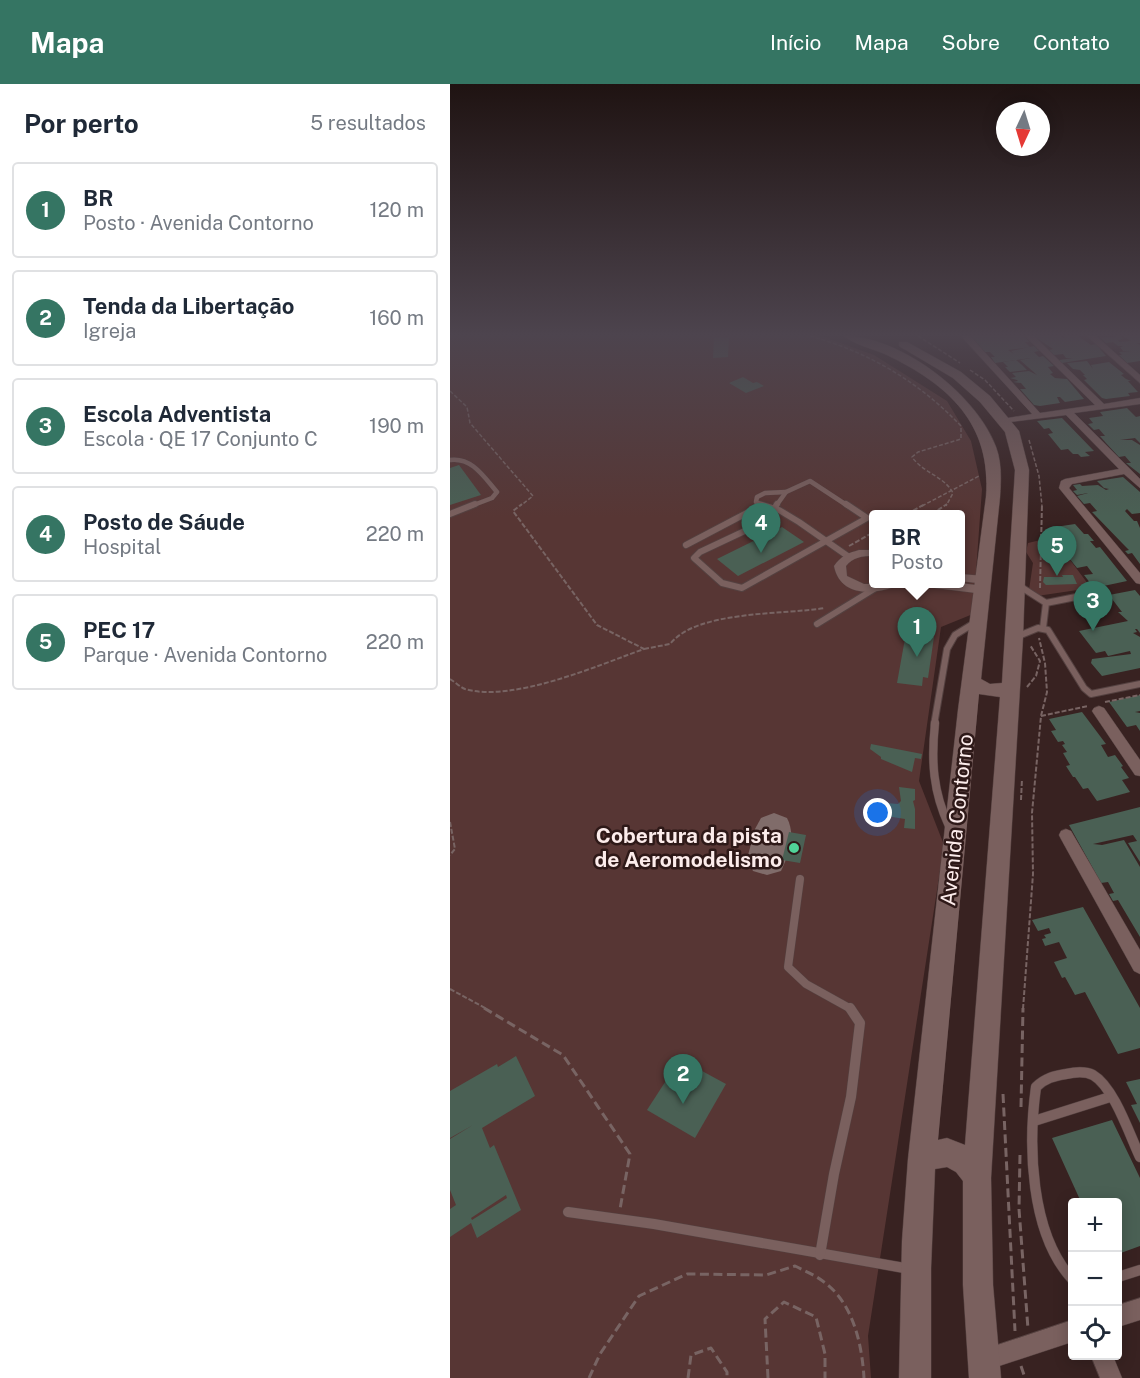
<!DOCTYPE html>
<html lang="pt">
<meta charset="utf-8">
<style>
body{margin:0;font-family:"Public Sans",sans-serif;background:#f6f6f7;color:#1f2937}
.controls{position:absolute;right:18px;bottom:18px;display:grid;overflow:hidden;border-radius:6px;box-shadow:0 3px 15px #0003}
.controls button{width:54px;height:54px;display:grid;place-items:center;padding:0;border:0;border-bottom:2px solid #e0e1e3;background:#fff;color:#1f2937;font:30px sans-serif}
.compass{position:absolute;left:546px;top:18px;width:54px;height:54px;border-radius:50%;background:#fff;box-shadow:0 3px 15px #0003;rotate:184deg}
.you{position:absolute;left:428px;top:729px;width:21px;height:21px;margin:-15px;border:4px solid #fff;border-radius:50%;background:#1a73e8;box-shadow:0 0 0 9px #1a73e833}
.badge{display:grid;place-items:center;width:39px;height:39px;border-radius:50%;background:#357563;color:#fff;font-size:20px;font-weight:700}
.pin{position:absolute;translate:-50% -50px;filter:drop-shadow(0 2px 3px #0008)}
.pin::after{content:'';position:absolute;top:32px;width:21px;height:18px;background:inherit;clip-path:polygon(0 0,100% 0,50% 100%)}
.popup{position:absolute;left:419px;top:426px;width:96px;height:78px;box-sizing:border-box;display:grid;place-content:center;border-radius:6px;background:#fff;filter:drop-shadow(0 2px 4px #0005);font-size:20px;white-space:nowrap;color:#747a83}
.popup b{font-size:22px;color:#1f2937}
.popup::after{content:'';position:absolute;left:50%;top:100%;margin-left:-12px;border:12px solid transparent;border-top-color:#fff}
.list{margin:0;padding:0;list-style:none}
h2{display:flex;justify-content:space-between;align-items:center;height:78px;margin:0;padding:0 24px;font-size:26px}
h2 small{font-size:20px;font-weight:400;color:#747a83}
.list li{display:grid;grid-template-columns:39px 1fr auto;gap:18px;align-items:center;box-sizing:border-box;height:96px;margin:0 12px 12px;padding:0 12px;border:2px solid #e0e1e3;border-radius:6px}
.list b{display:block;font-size:22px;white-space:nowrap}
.list p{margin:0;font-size:20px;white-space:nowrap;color:#747a83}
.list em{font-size:20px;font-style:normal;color:#747a83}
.icon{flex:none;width:33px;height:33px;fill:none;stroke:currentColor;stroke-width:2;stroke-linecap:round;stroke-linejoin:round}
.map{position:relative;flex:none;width:690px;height:1294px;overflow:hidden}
header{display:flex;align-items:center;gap:36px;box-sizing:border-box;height:84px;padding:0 30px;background:#357563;color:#fff}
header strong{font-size:28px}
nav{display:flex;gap:33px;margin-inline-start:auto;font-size:21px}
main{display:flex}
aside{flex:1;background:#fff}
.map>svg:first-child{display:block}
</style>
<header>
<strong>Mapa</strong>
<nav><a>Início</a><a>Mapa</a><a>Sobre</a><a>Contato</a></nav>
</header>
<main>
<aside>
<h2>Por perto<small>5 resultados</small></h2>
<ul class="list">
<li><span class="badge">1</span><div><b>BR</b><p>Posto · Avenida Contorno</p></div><em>120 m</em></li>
<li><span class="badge">2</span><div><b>Tenda da Libertação</b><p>Igreja</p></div><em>160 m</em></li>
<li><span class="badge">3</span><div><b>Escola Adventista</b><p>Escola · QE 17 Conjunto C</p></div><em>190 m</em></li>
<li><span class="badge">4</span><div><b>Posto de Sáude</b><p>Hospital</p></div><em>220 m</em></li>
<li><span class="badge">5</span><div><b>PEC 17</b><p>Parque · Avenida Contorno</p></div><em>220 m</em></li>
</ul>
</aside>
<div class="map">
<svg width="690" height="1294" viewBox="0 0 690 1294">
<rect width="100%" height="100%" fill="#382221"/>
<!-- green -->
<g fill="#573634" fill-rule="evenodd">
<path d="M 0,252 L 371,252 L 424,271 L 497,317 L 521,357 L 532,405 L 523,530 L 491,543 L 469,697 L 494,761 L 418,1252 L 421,1294 L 0,1294 ZM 424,430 L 510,430 L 510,500 L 424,500 Z"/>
<polygon points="603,453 641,504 587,512 579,506 583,479 576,468 578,459"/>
</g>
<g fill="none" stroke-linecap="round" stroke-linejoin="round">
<!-- taxiway -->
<path fill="#806c6a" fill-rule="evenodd" d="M 324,729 L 337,734 C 346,751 339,770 331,787 L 317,791 L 303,787 L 297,775 L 305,745 L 311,734 Z"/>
</g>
<!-- building -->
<g fill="#4a6054" fill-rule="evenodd">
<polygon points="521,252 574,252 579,258 575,258 580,263 558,266 564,270 561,267 584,262 589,267 584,268 589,273 593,272 604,282 598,283 603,289 600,290 605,294 617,295 634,315 615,318 610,313 607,313 610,319 590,322 584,321 570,305 576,305 571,299 563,298 568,297 567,296 560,294 566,293 562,289 579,287 587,291 570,276 581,274 545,279 541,273 545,273 540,268 535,268"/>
<polygon points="584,252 611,252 613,254 616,254 614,252 628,252 641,261 646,260 656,272 612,279 609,276 623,274 616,274 613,270 604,271 599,266 603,265 600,263"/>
<polygon points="670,252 673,255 668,256 669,258 681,257 673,252 690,252 690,259 687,259 690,261 690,277 677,279 669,271 672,271 669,268 681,267 673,267 670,263 673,263 671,262 668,262 663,258 656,259 651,254"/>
<polygon points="264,253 279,253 278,273 263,274"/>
<polygon points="566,276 572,281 577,286 560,288 555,283 558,283 553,278"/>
<polygon points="637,277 643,285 641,281 659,278 674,290 671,291 676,295 681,297 678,297 688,308 678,309 680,312 656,315 652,314 634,296 637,295 633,291 635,291 630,286 623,285 617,279"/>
<polygon points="293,293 303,299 307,298 314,302 296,309 279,299"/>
<polygon points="677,324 686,333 690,332 690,359 685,354 670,356 682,356 690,361 690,390 676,379 681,379 675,372 669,373 656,359 650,352 655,352 649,345 644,346 638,340 643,339 639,334 653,332 650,328"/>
<polygon points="612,334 644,367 635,368 640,372 631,373 628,370 623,370 618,365 611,366 598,350 603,349 599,344 594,345 587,337"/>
<polygon points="9,381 31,411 0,421 0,384"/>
<polygon points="673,393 690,408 690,429 682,430 677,425 675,427 684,437 687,437 690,444 690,480 682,469 678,470 675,467 679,466 674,461 642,428 647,427 640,419 634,420 627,412 638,409 627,411 623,407 627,406 623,401 630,400 632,402 648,401 656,406 659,405 654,404 647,397"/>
<polygon points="625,440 634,450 638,450 644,457 640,457 646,464 650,463 677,497 644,504 634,491 643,490 637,482 627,484 615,469 621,468 615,461 610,462 604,455 615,453 605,443"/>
<polygon points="332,443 354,458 288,492 267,475"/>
<polygon points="612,491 623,491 627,500 596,501 593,498 594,493 613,493"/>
<polygon points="685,506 690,512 690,549 687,545 685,545 687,548 683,549 690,553 690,584 652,592 641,579 642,575 681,570 680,567 658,572 655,567 646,569 629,547 678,537 668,528 672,528 659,511"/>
<polygon points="456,549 484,553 478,594 473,593 472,602 447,599"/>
<polygon points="690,611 690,627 685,628 690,629 690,647 686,641 677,643 659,618"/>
<polygon points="632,628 656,660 651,661 658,673 665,671 673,682 671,683 679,694 672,696 680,708 647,717 638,704 633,705 625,693 623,693 616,682 620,681 613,669 617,668 612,661 615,660 613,657 608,658 601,647 606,646 599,635"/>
<polygon points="421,660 472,670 471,675 465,674 462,688 431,675 431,673 420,665"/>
<polygon points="449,703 465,705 465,716 463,717 465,725 465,745 454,744 455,735 436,732 436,719 448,720 451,717"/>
<polygon points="690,723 690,778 678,759 687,757 683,751 643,760 652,761 674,756 690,783 690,853 668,816 663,817 659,810 664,809 658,798 651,799 619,741"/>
<polygon points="339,748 356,751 350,779 332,776"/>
<polygon points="633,823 690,924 690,964 668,970 635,908 625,911 615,893 612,894 604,878 617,874 609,858 595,862 592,855 596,854 594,851 601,849 599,844 588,847 582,836"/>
<path d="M 66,972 L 85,1012 L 32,1044 L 40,1064 L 44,1061 L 71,1126 L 27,1154 L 21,1139 L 0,1153 L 0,1125 L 6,1121 L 0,1106 L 0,1055 L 23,1041 L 0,1054 L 0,1007 L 47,980 L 48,983 ZM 56,1111 L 57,1114 L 22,1136 L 21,1134 Z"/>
<polygon points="230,975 276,1000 245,1054 197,1026"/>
<polygon points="690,995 690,1039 681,1021 687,1020 676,998"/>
<polygon points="662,1036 690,1094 690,1162 668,1170 668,1118 631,1118 602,1054"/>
</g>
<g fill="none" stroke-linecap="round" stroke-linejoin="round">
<defs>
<g id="service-far3">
<path d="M 0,376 C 22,373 34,393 47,408 L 42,414 L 21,422"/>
<polyline points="311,422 306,418 307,413 315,409 336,408"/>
<polyline points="326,422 336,408 360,397 398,422"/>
</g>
<g id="service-far2">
<polyline points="309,420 329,426 349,438 399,473"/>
<polyline points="324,425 327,420"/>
<polyline points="0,430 25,420"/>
<polyline points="301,444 250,468 244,474 272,499 292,504 417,434 396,420"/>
<polyline points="236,461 310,422"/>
<polyline points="568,501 596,519"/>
<polyline points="367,540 424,505"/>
<polyline points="593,544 596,519 636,511"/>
<polyline points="566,553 588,544 598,546 634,604 641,610 690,600"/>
<polyline points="484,641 497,565 505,551 526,538"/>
</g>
<g id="service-far1">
<path d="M 485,639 C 481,677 483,708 499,742"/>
<polyline points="350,795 338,883 356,900 401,925"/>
</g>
<g id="service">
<polyline points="584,1037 660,1013"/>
<polyline points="118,1128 204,1140 460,1185"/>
<polyline points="370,1171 384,1090 401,1013 410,939 400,924"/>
<polyline points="668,1193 690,1186"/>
<path d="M 622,1195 C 580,1149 578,1061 586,1003 C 595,994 604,992 616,990 C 625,988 635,987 643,991 C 664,1003 680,1052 690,1073"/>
</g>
<g id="minor">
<polygon points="511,252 520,252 590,329 645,321 575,252 584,252 654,320 690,314 690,320 624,329 690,395 690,404 674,390 622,400 619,404 690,489 690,500 686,499 609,404 611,397 615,395 669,385 616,331 552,339 552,335 582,330"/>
<polygon points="637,252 646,252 690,291 690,299"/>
<path d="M 409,466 L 424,466 L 424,472 C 412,472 403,473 396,482 L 397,492 L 414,500 L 445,500 L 444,503 C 421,511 390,512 384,482 C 391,472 398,469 409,466 Z"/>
<polygon points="510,490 535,492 541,496 535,500 510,497"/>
<polygon points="510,499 534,502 540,506 534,510 485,504 479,500"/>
<polygon points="649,622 654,624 690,676 690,692 685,691 644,630 642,627 644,624"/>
<polygon points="616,745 621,747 690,866 690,890 684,887 611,755 609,751 611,747"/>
<polygon points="690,1214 690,1236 668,1243 668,1221"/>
<polygon points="622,1236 622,1258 534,1287 526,1284 523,1276 526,1268"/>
<polygon points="641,1272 663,1272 672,1294 650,1294"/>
</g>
<path id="secondary" d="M 394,252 C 451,252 527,311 546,363 C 552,379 551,396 550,413 L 531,595 L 540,600 L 552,599 L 565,386 L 555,348 L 530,318 L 503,294 L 449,262 L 449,258 L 457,258 L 511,288 L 540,312 L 569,347 L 579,386 L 573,553 L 541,1094 L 543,1201 L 551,1294 L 519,1294 L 513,1201 L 513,1097 L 506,1088 L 497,1083 L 485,1085 L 481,1184 L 481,1294 L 449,1294 L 452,1157 L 458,1075 L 508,626 L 536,413 C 542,340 499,301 437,271 C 424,265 405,261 394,252 ZM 529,610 L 550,613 L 515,1061 L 497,1054 L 488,1056 Z"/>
</defs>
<!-- service-far3 casing -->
<use href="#service-far3" stroke="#544140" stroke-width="5"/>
<!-- service-far2 casing -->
<use href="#service-far2" stroke="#544140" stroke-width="8"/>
<!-- service-far1 casing -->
<use href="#service-far1" stroke="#544140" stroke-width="9"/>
<!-- service casing -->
<use href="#service" stroke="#544140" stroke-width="11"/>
<!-- minor casing -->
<use href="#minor" stroke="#544140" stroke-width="1"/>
<!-- secondary casing -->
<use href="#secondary" stroke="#544140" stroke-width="1"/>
<!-- path-far2 -->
<g stroke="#786463" stroke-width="1.5" stroke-dasharray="4 2" stroke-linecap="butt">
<path d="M 360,252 C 419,268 469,298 511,342 L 511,355 L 468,368 L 462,373 C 473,389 494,392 503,409 L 496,422"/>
<polyline points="468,252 510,279"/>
<polyline points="520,286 535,296 564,327"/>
<polyline points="0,307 17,323 20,339 83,412 70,422"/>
<polyline points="579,356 589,392 592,422"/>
<polyline points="472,422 529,392"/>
</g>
<!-- path-far1 -->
<g stroke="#786463" stroke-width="2" stroke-dasharray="5 2" stroke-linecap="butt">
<polyline points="457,430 475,420"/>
<polyline points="482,430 497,420"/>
<polyline points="399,462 424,448"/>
<polyline points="590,504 592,420"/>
<path d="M 194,565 L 220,560 C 247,526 333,531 375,524"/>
<path d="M 0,595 C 5,598 10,603 15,605 C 62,619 149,581 194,565 L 147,541 L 63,427 L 72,420"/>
<polyline points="577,603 586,592 590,577 580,561"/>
<polyline points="655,618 690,611"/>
<polyline points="591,632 638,622"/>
<polyline points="571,716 572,695"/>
<polyline points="0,738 5,765 0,771"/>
<polyline points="0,905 37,925"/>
<polyline points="573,925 583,790 582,729 591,632 597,608 595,579 589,554"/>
</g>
<!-- path -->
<g stroke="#786463" stroke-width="3" stroke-dasharray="9 4.5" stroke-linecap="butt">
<polyline points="34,924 113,971 180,1070 170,1125"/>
<polyline points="553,1010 565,1247"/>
<polyline points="571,1023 573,924"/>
<polyline points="570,1071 569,1125 578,1245"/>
<polyline points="571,1282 575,1294"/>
<path d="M 139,1294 L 150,1270 L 189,1212 L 237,1190 L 316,1191 L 345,1182 C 355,1187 365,1191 374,1198 C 403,1219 412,1260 414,1294"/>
<polyline points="238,1294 241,1271 261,1264 277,1288 277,1294"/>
<polyline points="318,1294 315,1235 334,1218 366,1233 375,1270 375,1294"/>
</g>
<!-- service-far3 -->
<use href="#service-far3" stroke="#7a605e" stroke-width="4.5"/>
<!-- service-far2 -->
<use href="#service-far2" stroke="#7a605e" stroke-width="6"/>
<!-- service-far1 -->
<use href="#service-far1" stroke="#7a605e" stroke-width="8"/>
<!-- service -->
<use href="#service" stroke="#7a605e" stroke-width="10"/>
<!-- minor -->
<use href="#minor" fill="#7a605e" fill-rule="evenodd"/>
<!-- secondary -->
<use href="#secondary" fill="#7a605e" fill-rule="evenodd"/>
</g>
<!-- sky -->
<linearGradient id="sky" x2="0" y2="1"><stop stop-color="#1f1312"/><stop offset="0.58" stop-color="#4d444e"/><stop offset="1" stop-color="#4d444e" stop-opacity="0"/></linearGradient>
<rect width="690" height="433" fill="url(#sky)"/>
<!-- markers -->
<circle fill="#50d398" stroke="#2e1918" stroke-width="2" cx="344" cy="764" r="6"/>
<g text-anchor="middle" stroke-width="5" stroke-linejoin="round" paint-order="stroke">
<!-- street labels -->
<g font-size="21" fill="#fceceb" stroke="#2e1918">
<text transform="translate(507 736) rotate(-84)" y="7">Avenida Contorno</text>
</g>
<!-- poi labels -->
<g font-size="21" font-weight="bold" fill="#fceceb" stroke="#2e1918" text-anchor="end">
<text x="332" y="759">Cobertura da pista<tspan x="332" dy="24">de Aeromodelismo</tspan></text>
</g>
</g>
</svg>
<div class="controls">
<button>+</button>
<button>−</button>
<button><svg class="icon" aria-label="locate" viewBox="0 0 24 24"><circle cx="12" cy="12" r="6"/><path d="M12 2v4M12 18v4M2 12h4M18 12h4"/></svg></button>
</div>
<svg class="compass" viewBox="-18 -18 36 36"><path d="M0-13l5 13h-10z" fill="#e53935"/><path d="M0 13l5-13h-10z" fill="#747a83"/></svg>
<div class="you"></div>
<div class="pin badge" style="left:467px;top:573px">1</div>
<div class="popup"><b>BR</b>Posto</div>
<div class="pin badge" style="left:233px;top:1020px">2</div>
<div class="pin badge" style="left:643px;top:547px">3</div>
<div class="pin badge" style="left:311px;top:469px">4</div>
<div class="pin badge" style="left:607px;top:492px">5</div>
</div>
</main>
